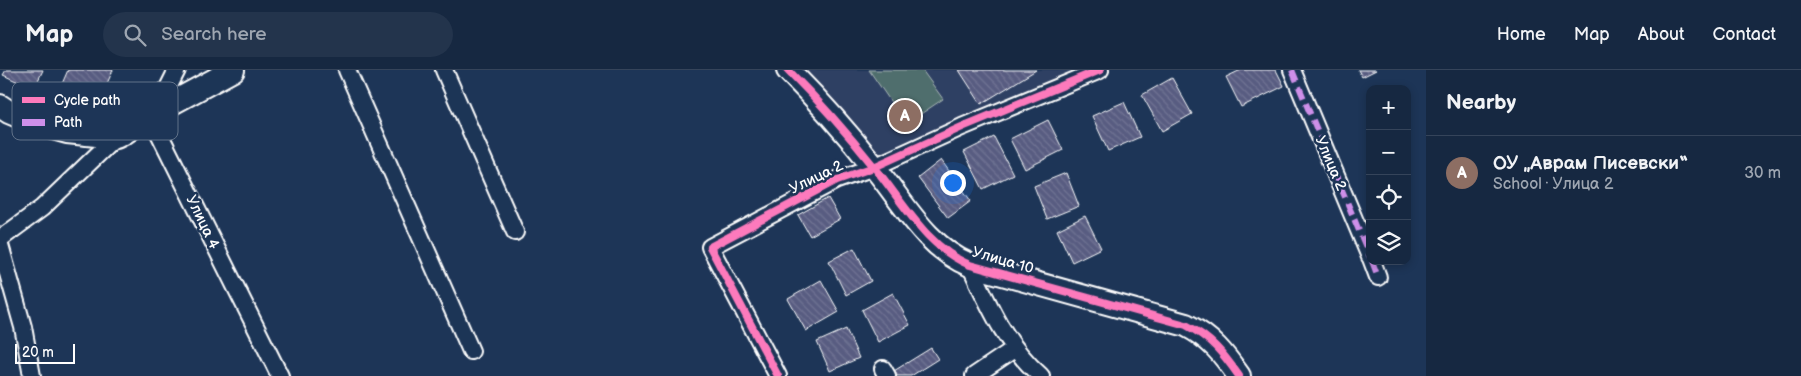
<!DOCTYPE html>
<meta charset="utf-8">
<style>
body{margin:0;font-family:"Balsamiq Sans",sans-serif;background:#23344c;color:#f1f3f6}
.controls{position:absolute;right:15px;top:15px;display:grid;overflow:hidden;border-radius:10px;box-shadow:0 2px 8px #0003}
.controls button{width:45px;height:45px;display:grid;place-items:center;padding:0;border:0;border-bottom:1px solid #35445a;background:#162841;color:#f1f3f6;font:25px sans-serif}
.scale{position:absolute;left:15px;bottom:12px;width:60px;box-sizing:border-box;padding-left:5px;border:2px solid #fff;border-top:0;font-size:14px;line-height:18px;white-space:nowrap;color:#fff;-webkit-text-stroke:4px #1d3557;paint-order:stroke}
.you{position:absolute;left:952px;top:112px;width:18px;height:18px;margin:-12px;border:4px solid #fff;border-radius:50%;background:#1a73e8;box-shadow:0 0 0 8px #1a73e833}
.badge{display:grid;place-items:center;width:32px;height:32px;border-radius:50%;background:#bca0f2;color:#fff;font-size:16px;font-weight:700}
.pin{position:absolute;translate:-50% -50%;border:2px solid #fff;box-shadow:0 1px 5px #0006}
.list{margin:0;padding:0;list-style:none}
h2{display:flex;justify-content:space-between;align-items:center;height:65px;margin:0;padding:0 20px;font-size:21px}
h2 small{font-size:16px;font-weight:400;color:#9ea6b1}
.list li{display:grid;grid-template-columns:32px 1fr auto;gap:15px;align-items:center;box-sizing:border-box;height:75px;padding:0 20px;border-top:1px solid #35445a}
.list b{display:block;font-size:19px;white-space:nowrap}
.list p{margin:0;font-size:16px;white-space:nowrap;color:#9ea6b1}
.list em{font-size:16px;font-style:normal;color:#9ea6b1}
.icon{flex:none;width:28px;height:28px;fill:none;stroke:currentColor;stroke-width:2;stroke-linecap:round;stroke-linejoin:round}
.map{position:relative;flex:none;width:1426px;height:306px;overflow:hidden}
header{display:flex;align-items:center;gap:30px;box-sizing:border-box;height:70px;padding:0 25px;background:#162841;border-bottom:1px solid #35445a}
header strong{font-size:24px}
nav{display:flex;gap:28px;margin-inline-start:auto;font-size:18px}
.search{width:350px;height:45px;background:#23344c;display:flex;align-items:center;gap:12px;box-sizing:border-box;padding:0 18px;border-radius:28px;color:#9ea6b1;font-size:19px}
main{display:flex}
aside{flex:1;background:#162841}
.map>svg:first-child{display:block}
</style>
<header>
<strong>Map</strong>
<div class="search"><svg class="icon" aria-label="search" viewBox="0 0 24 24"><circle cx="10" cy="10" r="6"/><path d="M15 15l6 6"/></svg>Search here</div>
<nav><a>Home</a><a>Map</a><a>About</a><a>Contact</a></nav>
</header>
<main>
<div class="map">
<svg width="1426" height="306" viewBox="0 0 1426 306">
<defs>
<pattern id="building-back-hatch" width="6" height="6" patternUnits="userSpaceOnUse" patternTransform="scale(1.25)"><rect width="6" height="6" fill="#585c81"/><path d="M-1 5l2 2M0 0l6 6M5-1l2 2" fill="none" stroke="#717494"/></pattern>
</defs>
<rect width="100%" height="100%" fill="#1d3557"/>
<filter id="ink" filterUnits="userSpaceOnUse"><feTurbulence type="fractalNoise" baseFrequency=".02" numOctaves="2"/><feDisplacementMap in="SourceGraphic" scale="10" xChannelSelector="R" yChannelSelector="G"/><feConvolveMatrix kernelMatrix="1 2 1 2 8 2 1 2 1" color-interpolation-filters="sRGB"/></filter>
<g filter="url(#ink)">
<!-- built -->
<polygon fill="#2f4164" points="792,0 1073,0 877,92"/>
<!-- garden -->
<polygon fill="#506e6d" stroke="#a8b6b6" points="869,0 922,0 943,29 906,54"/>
<!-- building -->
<g fill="url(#building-back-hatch)" stroke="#fff">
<polygon points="6,0 43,0 34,19 3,5"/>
<polygon points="68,0 113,0 86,61 49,44"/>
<polygon points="959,0 1036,0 981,34"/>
<polygon points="1241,0 1276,0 1284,16 1241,37 1226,7"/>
<polygon points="1358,0 1376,0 1362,7"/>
<polygon points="1172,8 1192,44 1162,61 1142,25"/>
<polygon points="1124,32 1140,67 1108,81 1092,46"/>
<polygon points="1048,50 1063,80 1025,99 1010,69"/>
<polygon points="994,67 1013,104 983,119 964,82"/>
<polygon points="941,90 971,131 948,148 918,108"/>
<polygon points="1066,103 1079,136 1047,149 1034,116"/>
<polygon points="828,128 840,149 810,166 798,145"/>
<polygon points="1085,146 1101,178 1072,192 1057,160"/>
<polygon points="854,178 871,211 846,225 829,191"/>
<polygon points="821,210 839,242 806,261 788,229"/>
<polygon points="893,223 910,255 878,272 862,240"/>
<polygon points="846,259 859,288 830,301 817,272"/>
<polygon points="931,278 938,289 911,306 891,306 889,304"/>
</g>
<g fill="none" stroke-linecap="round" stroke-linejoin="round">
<defs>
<g id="street">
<polyline points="177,0 166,22 150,45 280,306"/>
<polyline points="347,0 471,281"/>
<polyline points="444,0 515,162"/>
<polyline points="1292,0 1370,187"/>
<polyline points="0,169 42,138 116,67"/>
<polyline points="0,175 23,257 32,306"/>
<polyline points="1372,191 1378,207"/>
<path d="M 970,195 C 989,236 1006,276 1041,306"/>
<polyline points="883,299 887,306"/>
<polyline points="778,306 710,177 837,110 874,97 962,57 1100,0"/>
<polyline points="974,306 1014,279"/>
</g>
<g id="secondary">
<path d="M 788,0 C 819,31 848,64 875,98 C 903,132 927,178 970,195 L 1186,255 C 1211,268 1223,283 1239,306"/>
<polyline points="0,36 9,42 35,53 67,62 116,67 124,63 150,45 233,0"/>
</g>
</defs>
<!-- street casing -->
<use href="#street" stroke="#fff" stroke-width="20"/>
<!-- secondary casing -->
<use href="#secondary" stroke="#fff" stroke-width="26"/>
<!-- street -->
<use href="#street" stroke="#1d3557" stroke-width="16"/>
<!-- secondary -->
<use href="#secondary" stroke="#1d3557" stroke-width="22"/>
<!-- quiet -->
<g stroke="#ce8fe9" stroke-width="6" stroke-dasharray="12 6" stroke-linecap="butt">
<polyline points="1292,0 1370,187"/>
<polyline points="1372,191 1378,207"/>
</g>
<defs>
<g id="cycleway">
<path d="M 788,0 C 819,31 848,64 875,98 C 903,132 927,178 970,195 L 1186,255 C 1211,268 1223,283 1239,306"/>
<polyline points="778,306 710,177 837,110 874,97 962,57 1100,0"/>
</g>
</defs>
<!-- cycleway casing -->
<use href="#cycleway" stroke="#1d3557" stroke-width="11"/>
<!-- cycleway -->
<use href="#cycleway" stroke="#fd7abc" stroke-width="8"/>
</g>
</g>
<g text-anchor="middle" stroke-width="5" stroke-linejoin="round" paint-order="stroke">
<!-- street labels -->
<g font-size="15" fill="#fff" stroke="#1d3557">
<text transform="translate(1331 93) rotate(67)" y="5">Улица 2</text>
<text transform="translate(816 107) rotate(-26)" y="5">Улица 2</text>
<text transform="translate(203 152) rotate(64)" y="5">Улица 4</text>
<text transform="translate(1003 190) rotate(16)" y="5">Улица 10</text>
</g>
</g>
<!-- legend -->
<rect x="12" y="12" width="166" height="58" rx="8" fill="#1d3557" stroke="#617289" stroke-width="1"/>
<rect x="22" y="27" width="23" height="6" fill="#fd7abc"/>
<rect x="22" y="49" width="23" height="7" fill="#ce8fe9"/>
<g font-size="14" fill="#fff">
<text x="54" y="35">Cycle path</text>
<text x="54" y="57">Path</text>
</g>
</svg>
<div class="controls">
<button>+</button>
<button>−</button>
<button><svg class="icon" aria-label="locate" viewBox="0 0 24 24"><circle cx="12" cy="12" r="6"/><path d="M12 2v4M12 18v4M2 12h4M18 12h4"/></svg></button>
<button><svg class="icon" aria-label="layers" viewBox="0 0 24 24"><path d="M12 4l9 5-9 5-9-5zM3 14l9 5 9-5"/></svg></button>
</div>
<div class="scale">20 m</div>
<div class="you"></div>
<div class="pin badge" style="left:905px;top:46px;background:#8d6e63">A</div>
</div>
<aside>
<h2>Nearby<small></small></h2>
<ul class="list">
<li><span class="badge" style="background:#8d6e63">A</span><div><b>ОУ „Аврам Писевски“</b><p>School · Улица 2</p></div><em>30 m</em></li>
</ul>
</aside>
</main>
